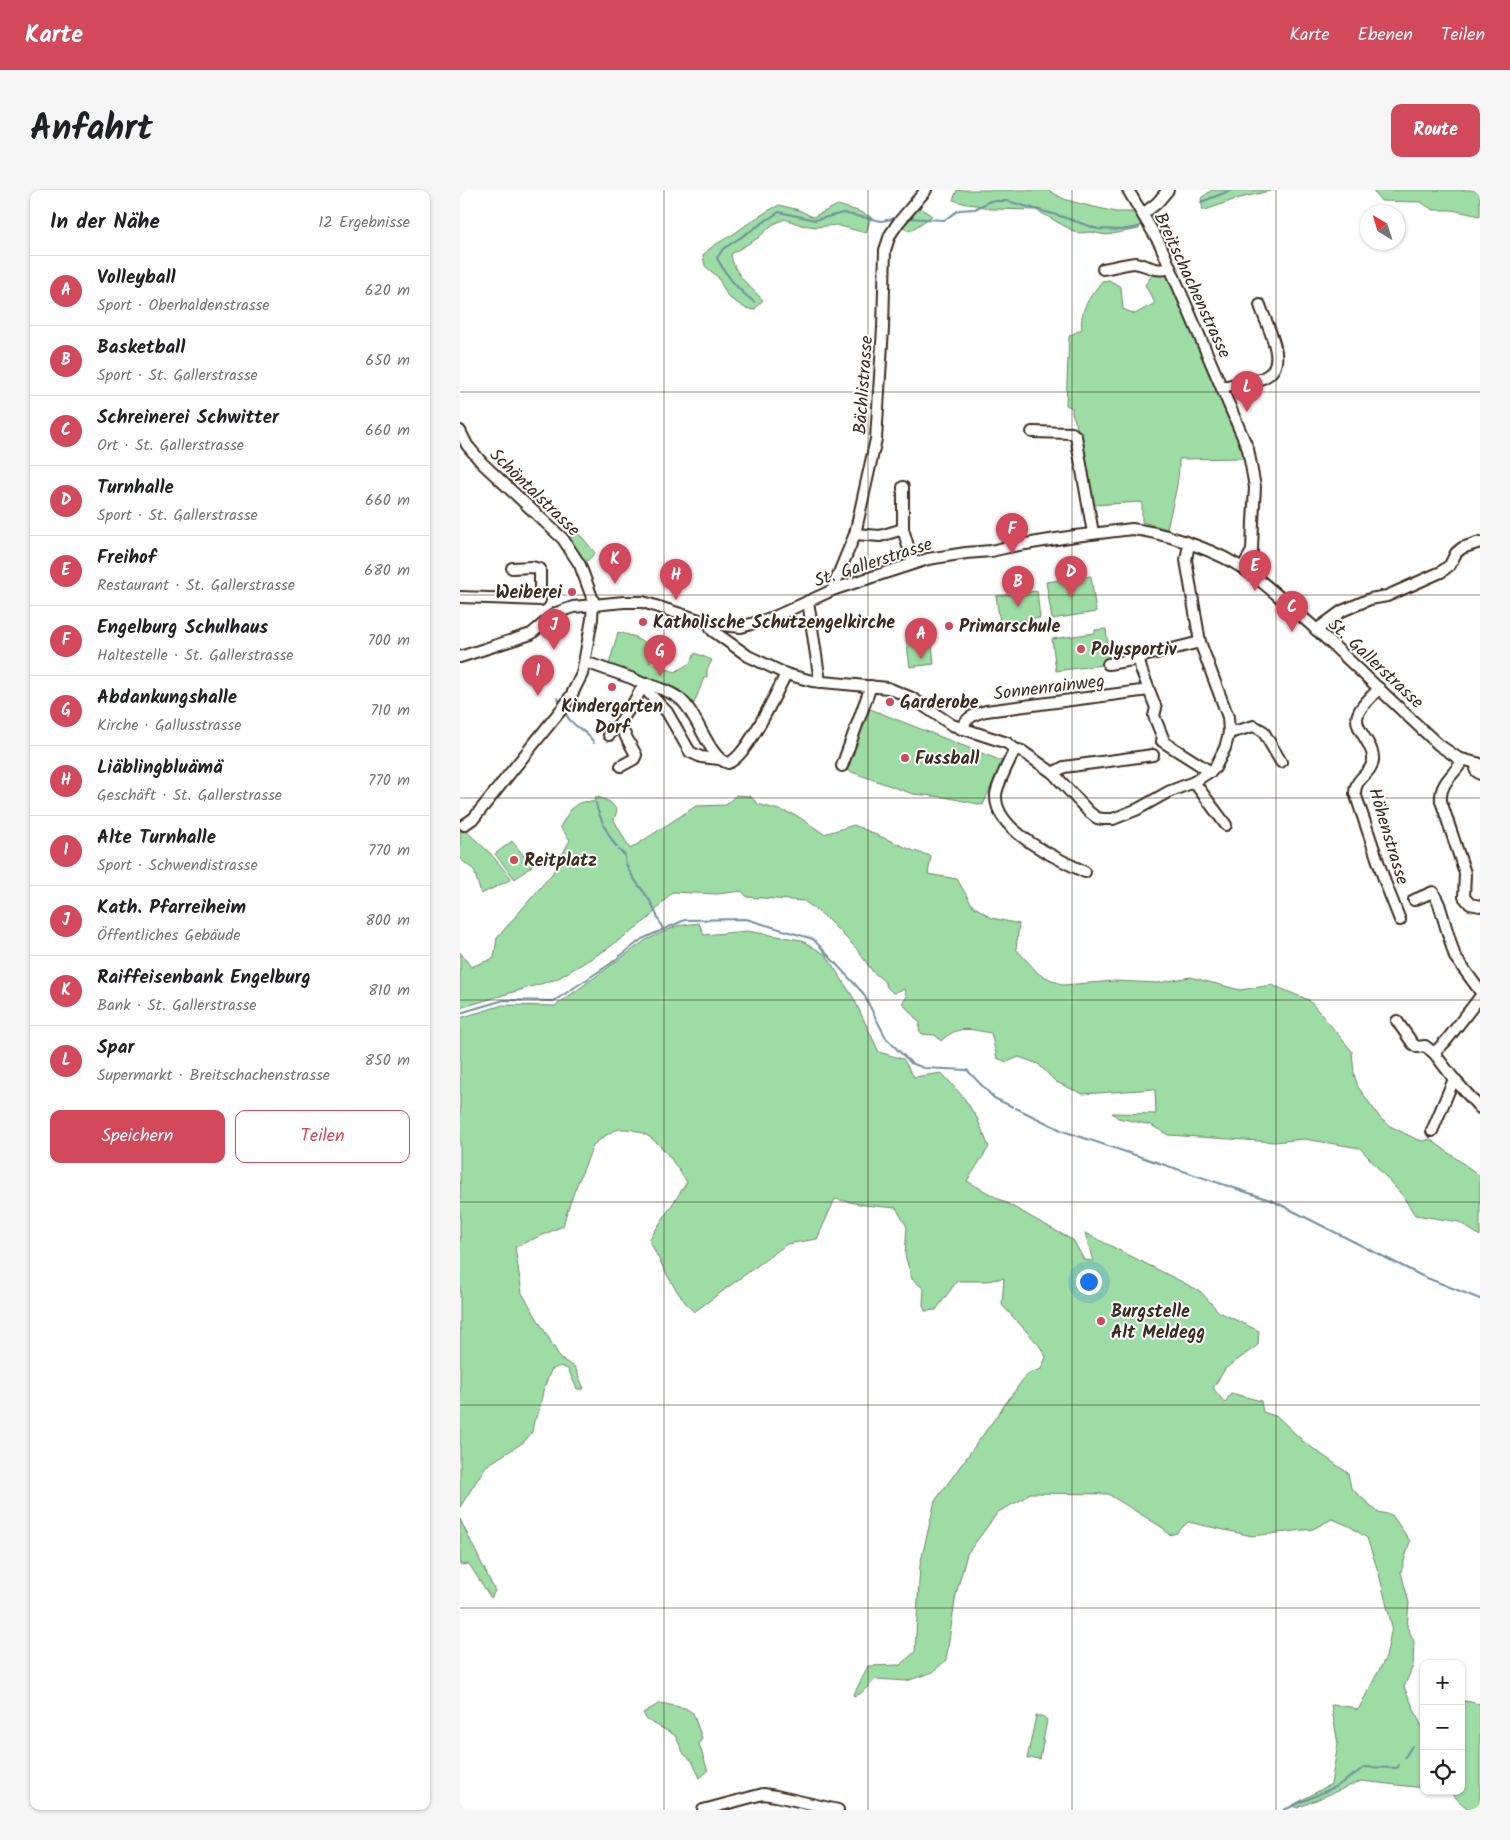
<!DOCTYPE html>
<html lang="de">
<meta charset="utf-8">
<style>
body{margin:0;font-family:Kalam,sans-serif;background:#f6f6f6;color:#202124}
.controls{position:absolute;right:15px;bottom:15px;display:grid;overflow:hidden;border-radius:10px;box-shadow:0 1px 4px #0004}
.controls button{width:45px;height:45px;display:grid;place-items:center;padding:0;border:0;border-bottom:1px solid #e0e0e0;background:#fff;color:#202124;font:25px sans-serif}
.compass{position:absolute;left:900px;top:15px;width:45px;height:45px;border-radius:50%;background:#fff;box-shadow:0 1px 4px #0004;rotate:322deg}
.you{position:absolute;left:628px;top:1091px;width:18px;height:18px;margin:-12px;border:4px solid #fff;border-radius:50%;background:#1a73e8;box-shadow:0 0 0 8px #1a73e833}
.badge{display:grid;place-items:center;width:32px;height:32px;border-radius:50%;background:#d1495b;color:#fff;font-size:16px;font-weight:700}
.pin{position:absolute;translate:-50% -41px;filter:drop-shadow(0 1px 2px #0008)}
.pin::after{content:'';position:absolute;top:26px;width:18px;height:15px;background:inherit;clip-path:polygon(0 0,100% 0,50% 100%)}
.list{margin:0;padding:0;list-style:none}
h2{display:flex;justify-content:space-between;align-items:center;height:65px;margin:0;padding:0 20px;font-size:21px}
h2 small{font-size:16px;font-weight:400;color:#757577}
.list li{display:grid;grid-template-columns:32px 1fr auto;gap:15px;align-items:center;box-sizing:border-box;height:70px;padding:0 20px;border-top:1px solid #e0e0e0}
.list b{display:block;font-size:19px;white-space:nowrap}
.list p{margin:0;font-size:16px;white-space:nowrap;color:#757577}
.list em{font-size:16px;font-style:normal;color:#757577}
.actions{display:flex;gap:10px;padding:15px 20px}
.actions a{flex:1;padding:11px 0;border:1px solid #d1495b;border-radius:10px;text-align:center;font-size:18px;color:#d1495b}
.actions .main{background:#d1495b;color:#fff}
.icon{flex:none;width:28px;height:28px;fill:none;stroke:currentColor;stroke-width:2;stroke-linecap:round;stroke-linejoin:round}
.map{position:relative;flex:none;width:1020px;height:1620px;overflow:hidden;border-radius:10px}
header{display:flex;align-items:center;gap:30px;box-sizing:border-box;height:70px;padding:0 25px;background:#d1495b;color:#fff}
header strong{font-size:24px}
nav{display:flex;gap:28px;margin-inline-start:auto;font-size:18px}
.intro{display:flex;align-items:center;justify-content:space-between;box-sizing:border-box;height:120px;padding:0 30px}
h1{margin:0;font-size:35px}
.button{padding:12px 22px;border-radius:10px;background:#d1495b;color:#fff;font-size:18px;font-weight:700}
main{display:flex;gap:30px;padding:0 30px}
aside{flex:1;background:#fff;border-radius:10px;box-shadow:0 1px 4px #0004}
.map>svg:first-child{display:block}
</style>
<header>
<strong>Karte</strong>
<nav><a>Karte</a><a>Ebenen</a><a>Teilen</a></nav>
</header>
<div class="intro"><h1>Anfahrt</h1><a class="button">Route</a></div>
<main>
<aside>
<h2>In der Nähe<small>12 Ergebnisse</small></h2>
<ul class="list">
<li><span class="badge">A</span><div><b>Volleyball</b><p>Sport · Oberhaldenstrasse</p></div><em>620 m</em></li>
<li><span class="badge">B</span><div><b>Basketball</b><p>Sport · St. Gallerstrasse</p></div><em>650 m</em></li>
<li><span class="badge">C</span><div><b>Schreinerei Schwitter</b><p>Ort · St. Gallerstrasse</p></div><em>660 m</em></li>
<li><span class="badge">D</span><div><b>Turnhalle</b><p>Sport · St. Gallerstrasse</p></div><em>660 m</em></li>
<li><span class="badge">E</span><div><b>Freihof</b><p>Restaurant · St. Gallerstrasse</p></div><em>680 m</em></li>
<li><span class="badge">F</span><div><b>Engelburg Schulhaus</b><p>Haltestelle · St. Gallerstrasse</p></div><em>700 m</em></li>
<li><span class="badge">G</span><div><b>Abdankungshalle</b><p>Kirche · Gallusstrasse</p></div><em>710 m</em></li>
<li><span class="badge">H</span><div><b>Liäblingbluämä</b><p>Geschäft · St. Gallerstrasse</p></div><em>770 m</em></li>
<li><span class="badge">I</span><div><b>Alte Turnhalle</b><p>Sport · Schwendistrasse</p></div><em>770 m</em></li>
<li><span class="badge">J</span><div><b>Kath. Pfarreiheim</b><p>Öffentliches Gebäude</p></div><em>800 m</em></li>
<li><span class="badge">K</span><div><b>Raiffeisenbank Engelburg</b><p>Bank · St. Gallerstrasse</p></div><em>810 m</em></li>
<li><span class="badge">L</span><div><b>Spar</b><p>Supermarkt · Breitschachenstrasse</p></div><em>850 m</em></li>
</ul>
<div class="actions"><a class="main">Speichern</a><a>Teilen</a></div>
</aside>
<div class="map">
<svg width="1020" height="1620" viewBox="0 0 1020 1620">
<rect width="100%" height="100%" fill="#fff"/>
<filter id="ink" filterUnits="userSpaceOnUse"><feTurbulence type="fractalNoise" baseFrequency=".02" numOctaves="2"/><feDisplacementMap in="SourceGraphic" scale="10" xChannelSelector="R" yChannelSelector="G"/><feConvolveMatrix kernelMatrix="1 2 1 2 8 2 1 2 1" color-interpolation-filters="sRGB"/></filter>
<g filter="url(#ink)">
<!-- green -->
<g fill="#9ddca5" stroke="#6c8362">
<polygon points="497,0 588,0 604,9 621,14 656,22 672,22 682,26 679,39 646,45 631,42 617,43 576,20 530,19 517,15 506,14 493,10"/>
<polygon points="752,0 814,0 776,9 743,21 741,8"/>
<polygon points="913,0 1020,0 1020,26 992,20 973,20 961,12 921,11"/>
<path d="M 319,15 L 339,20 L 353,27 L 378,15 L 398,21 L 411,27 L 406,43 L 376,35 L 357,37 L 341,35 L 325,29 L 312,35 L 298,48 L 271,64 C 273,83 290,97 303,110 L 294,120 L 285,118 L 268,107 L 258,87 L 245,76 L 243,65 C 252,55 264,50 275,43 C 290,32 303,23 319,15 Z"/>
<polygon points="458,16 472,26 450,41 440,36"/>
<path d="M 692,85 L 711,86 L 786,268 L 719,269 C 720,292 712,315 707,339 L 682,332 L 682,312 L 634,315 L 616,233 L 612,223 L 612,218 L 606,215 L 609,146 L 622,139 C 619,119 631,106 642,91 L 649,90 L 661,97 L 663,119 L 675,124 L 695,113 L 685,95 Z"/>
<polygon points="117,343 123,348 135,363 125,373 109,351 110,346"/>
<polygon points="631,386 636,422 592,429 586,392"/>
<polygon points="577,401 580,428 540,433 536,406"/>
<polygon points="646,439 650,474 596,481 592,449 635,443 635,440"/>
<polygon points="158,442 176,447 176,449 189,454 191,451 197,453 189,472 215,482 230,473 235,463 252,470 247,480 247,487 244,488 231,521 217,509 148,478"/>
<polygon points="471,445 474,474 450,477 446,449"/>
<polygon points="410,519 542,571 523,615 484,607 453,604 386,580"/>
<path d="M 276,605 L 290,606 L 298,614 L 336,625 L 364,644 L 394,635 L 454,661 L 471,666 L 468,684 L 497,689 L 512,715 L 532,728 L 559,734 L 556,759 L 579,784 L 603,795 L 655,791 L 698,793 L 730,787 L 780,800 L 812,795 L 849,810 L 892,861 L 894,884 L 898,897 L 921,929 L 930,936 L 956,949 L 963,951 L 970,949 L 1020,986 L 1020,1046 L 999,1032 L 955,1025 L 942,1005 L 900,958 L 844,949 L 815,952 L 708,945 L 691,935 L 658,928 L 652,923 L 696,924 L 695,899 L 623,904 L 596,892 L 578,874 L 559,867 L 547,872 L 537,868 L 531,843 C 509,839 498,835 481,851 L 475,845 L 462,844 L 459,840 L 460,833 L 442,813 L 447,807 L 444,799 L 433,803 L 426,796 L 424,791 L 413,782 L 396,758 L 363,725 L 344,711 L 287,707 L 282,701 L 257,704 L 212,702 L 188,729 L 147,759 L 97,789 L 0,818 L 0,762 L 11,777 L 34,768 L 37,748 L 92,684 L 110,650 L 100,637 C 110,621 113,609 134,612 L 136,606 L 150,612 L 157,620 L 154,630 L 170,659 L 236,616 L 266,615 Z"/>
<polygon points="0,640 5,640 30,663 52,689 21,704 14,680 0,669"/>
<polygon points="52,651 72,676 55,689 35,664"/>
<path d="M 239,733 L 244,745 L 287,741 L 341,750 L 366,765 L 393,807 L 419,862 L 443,869 L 454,887 L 482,883 L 504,908 L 517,928 L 529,957 L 507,991 L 614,1051 L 624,1070 L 633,1071 L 625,1043 L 740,1101 L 759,1122 L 799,1141 L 798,1155 L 765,1179 L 753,1198 L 765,1213 L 771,1203 L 801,1211 L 803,1222 L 818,1227 L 844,1252 L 888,1283 L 891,1298 L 918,1322 L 932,1325 L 950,1351 L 941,1382 L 949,1413 L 947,1437 L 954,1451 L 953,1476 L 944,1497 L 964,1541 L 964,1598 L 901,1591 L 837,1618 L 833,1615 L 871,1594 L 878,1554 L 871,1515 L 891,1517 L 898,1520 L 926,1467 L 932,1437 L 919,1384 L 907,1348 L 889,1336 L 872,1329 L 853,1339 L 792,1346 L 728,1332 L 717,1343 L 709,1345 L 703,1338 L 648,1304 L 570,1303 L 561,1310 L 538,1322 L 507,1364 L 496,1404 L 486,1470 L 473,1482 L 447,1491 L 416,1489 L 400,1504 L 393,1506 L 408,1476 L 440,1475 L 455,1462 L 460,1375 L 475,1311 L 567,1184 L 581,1179 L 586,1167 L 579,1155 L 542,1115 L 544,1088 L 527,1091 L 497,1091 L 476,1120 L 465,1121 L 463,1115 L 464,1099 L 452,1089 L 445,1065 L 447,1037 L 436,1018 L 404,1015 L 375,1009 L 357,1049 L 327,1054 L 234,1122 C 214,1102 202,1075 189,1050 L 227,992 C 210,968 194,937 160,939 C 152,940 140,950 133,955 C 123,982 110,1008 103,1036 L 55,1057 L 62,1103 L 101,1169 L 115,1177 L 124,1199 L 117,1199 L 108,1179 L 100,1176 L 91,1180 L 83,1201 L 79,1221 L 74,1231 L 72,1242 L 64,1252 L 26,1276 L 0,1317 L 0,828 L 43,815 L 95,816 L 186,750 L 217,736 Z"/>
<polygon points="0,1329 35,1401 31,1408 9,1374 0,1375"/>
<polygon points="1006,1511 1020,1514 1020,1620 1009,1620 988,1601 1001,1601 1001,1512"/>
<polygon points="200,1513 225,1518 233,1523 242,1548 239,1554 248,1581 240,1588 232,1571 224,1564 215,1545 187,1530 183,1523"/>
<polygon points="576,1526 582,1526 587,1530 580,1569 572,1568 567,1569"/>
</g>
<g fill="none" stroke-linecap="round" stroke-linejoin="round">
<!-- stream -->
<g stroke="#6f919e" stroke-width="2">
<polyline points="741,12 772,0"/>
<polyline points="448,28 484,30 499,20 515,19 530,11 547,11 597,25 638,39 661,40 679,37"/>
<path d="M 294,112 C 278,100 266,86 257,68 L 263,59 L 319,22 L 355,30 L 383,23 L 421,31 L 438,28"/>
<polyline points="97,508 101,512"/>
<path d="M 105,520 C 107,535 128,540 134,553"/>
<path d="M 136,613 C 137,623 150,649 157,657"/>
<path d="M 159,660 L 165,665 C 163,679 183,699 190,711 C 193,717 196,723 199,730"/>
<polyline points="200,732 203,740"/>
<polyline points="0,823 44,810 94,811 150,774 182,749 225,730 286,729 353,749 403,803 426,848 451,873 464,878 507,880 534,908 553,917"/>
<polyline points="556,918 603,941 813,1011 962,1086 1020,1109"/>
<polyline points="945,1567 952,1556"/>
<polyline points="824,1620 877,1596 905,1577 937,1578 939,1575"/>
</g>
<defs>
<g id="minor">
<polyline points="668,0 700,54 788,259 795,297 793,332 792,361 782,378"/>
<polyline points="683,24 697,13 708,0"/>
<path d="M 643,79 C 650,78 670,73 675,73 C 687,75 697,83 710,78"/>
<path d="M 762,198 C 774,193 788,192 800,189 C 833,178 807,138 800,115"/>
<polyline points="0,241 7,255 22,273 103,349 120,375 133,410 132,429 122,484 112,504 105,515 14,628 4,635"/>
<polyline points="572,242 612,243 616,246 633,343"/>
<polyline points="443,297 443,339 453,373"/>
<polyline points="395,344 420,346 443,339"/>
<polyline points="375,399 374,395 395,344 416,249 423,138 425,60 430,45 438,33 466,0"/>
<polyline points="0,407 80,410 80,379 72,377 52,378"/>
<polyline points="348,411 360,492"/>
<polyline points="252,434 251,438 253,441 288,466 326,484 352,491 428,498 452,508 492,535 547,553 555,559 562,561 593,583 629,622 637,628 643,629 653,629 678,619 708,602 734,592 755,578 765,558 769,543 768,527 740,452 726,370 729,354"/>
<polyline points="856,440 882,421 910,409 927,406 981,382 990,375 996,363 1002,358 1020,352"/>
<path d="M 0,467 L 71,444 L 96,423 L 113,417 L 164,412 L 183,412 L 252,434 L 281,437 L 314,427 L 375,399 L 468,369 L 506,363 L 531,361 L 553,356 L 615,346 L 672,339 C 702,342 748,358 774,373 C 801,388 824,412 848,432 C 892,472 934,514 979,555 L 998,568 L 1020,574"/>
<polyline points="679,469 681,479 696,518 694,526 703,548 702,551 751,582"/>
<path d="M 125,472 L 171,488 L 184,494 L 188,494 C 198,498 212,502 220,509 C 237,522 249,569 268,573 C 287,567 316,503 326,484"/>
<polyline points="648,474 679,469 684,466 740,452"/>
<polyline points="184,494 185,499 207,522 230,562 241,567 259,569"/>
<path d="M 919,498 C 913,506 903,513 899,522 C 890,538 915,553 913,570 C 912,584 895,587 895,603 L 925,692 L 940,730"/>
<path d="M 501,539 C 506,528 514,524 526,521 L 689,500"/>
<polyline points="769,543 794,536 803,541 821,572"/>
<polyline points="149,545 159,534"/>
<path d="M 555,559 C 550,570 537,594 536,605 C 534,641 598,669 625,682"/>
<path d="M 1003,570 C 995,584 979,593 981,611 L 1005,683 L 1004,707 L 1010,714 L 1020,716"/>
<polyline points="1017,573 1016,581 1020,584"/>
<polyline points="161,576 174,569 176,565 159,534 174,512 184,494"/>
<polyline points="382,576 411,496"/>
<polyline points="593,583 604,577 693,565"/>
<polyline points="734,592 766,635"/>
<polyline points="954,710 973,702 979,714 995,767 1020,801"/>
<polyline points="937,831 953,854 957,857 965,856 974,863 994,889 1020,918"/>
<polyline points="974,863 986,851 1020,807"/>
<polyline points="972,941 994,889"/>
<polyline points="243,1620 303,1604 316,1606 378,1620"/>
</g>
</defs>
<!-- minor casing -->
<use href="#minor" stroke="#3b2a1e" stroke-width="14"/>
<!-- minor -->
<use href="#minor" stroke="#fff" stroke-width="10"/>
</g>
</g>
<!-- grid -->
<path fill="none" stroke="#3b2a1e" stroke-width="1" stroke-opacity="0.55" d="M 204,0 L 204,1620M 408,0 L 408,1620M 612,0 L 612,1620M 816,0 L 816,1620M 0,202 L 1020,202M 0,405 L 1020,405M 0,608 L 1020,608M 0,810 L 1020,810M 0,1012 L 1020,1012M 0,1215 L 1020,1215M 0,1418 L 1020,1418"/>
<!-- markers -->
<g fill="#d1495b" stroke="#fff" stroke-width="2">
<circle cx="112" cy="402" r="5"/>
<circle cx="183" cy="432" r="5"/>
<circle cx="489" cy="436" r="5"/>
<circle cx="621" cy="459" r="5"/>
<circle cx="152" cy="497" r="5"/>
<circle cx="430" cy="512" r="5"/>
<circle cx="445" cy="568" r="5"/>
<circle cx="54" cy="670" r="5"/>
<circle cx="641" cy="1131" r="5"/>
</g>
<g text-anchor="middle" stroke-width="4" stroke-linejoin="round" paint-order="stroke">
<!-- street labels -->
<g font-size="18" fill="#3b2a1e" stroke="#fff">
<text transform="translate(733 95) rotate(65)" y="6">Breitschachenstrasse</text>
<text transform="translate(403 195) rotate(-86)" y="6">Bächlistrasse</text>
<text transform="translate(75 302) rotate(44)" y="6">Schöntalstrasse</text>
<text transform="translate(413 372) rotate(-18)" y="6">St. Gallerstrasse</text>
<text transform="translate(916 473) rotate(43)" y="6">St. Gallerstrasse</text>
<text transform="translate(589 497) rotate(-7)" y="6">Sonnenrainweg</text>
<text transform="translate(929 646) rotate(73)" y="6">Höhenstrasse</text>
</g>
<!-- poi labels -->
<g font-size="18" font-weight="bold" fill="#3b2a1e" stroke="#fff" text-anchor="start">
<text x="102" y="408" text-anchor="end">Weiberei</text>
<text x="193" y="438">Katholische Schutzengelkirche</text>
<text x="499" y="442">Primarschule</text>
<text x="631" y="465">Polysportiv</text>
<text x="440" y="518">Garderobe</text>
<text x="152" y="522" text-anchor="middle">Kindergarten<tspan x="152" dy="21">Dorf</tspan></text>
<text x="455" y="574">Fussball</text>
<text x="64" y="676">Reitplatz</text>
<text x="651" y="1127">Burgstelle<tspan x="651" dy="21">Alt Meldegg</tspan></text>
</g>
</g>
</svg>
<div class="controls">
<button>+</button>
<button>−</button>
<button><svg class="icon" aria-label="locate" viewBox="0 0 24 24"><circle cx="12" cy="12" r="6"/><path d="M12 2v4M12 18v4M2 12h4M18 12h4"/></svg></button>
</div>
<svg class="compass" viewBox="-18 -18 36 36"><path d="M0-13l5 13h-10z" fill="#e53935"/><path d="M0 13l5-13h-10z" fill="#757577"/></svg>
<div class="you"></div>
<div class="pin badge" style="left:461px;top:469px">A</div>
<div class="pin badge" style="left:558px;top:417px">B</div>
<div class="pin badge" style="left:832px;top:442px">C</div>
<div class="pin badge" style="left:611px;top:407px">D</div>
<div class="pin badge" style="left:795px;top:401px">E</div>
<div class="pin badge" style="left:552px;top:364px">F</div>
<div class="pin badge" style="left:200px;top:486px">G</div>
<div class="pin badge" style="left:216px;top:410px">H</div>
<div class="pin badge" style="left:78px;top:506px">I</div>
<div class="pin badge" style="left:94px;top:460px">J</div>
<div class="pin badge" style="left:155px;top:394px">K</div>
<div class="pin badge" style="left:787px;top:222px">L</div>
</div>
</main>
